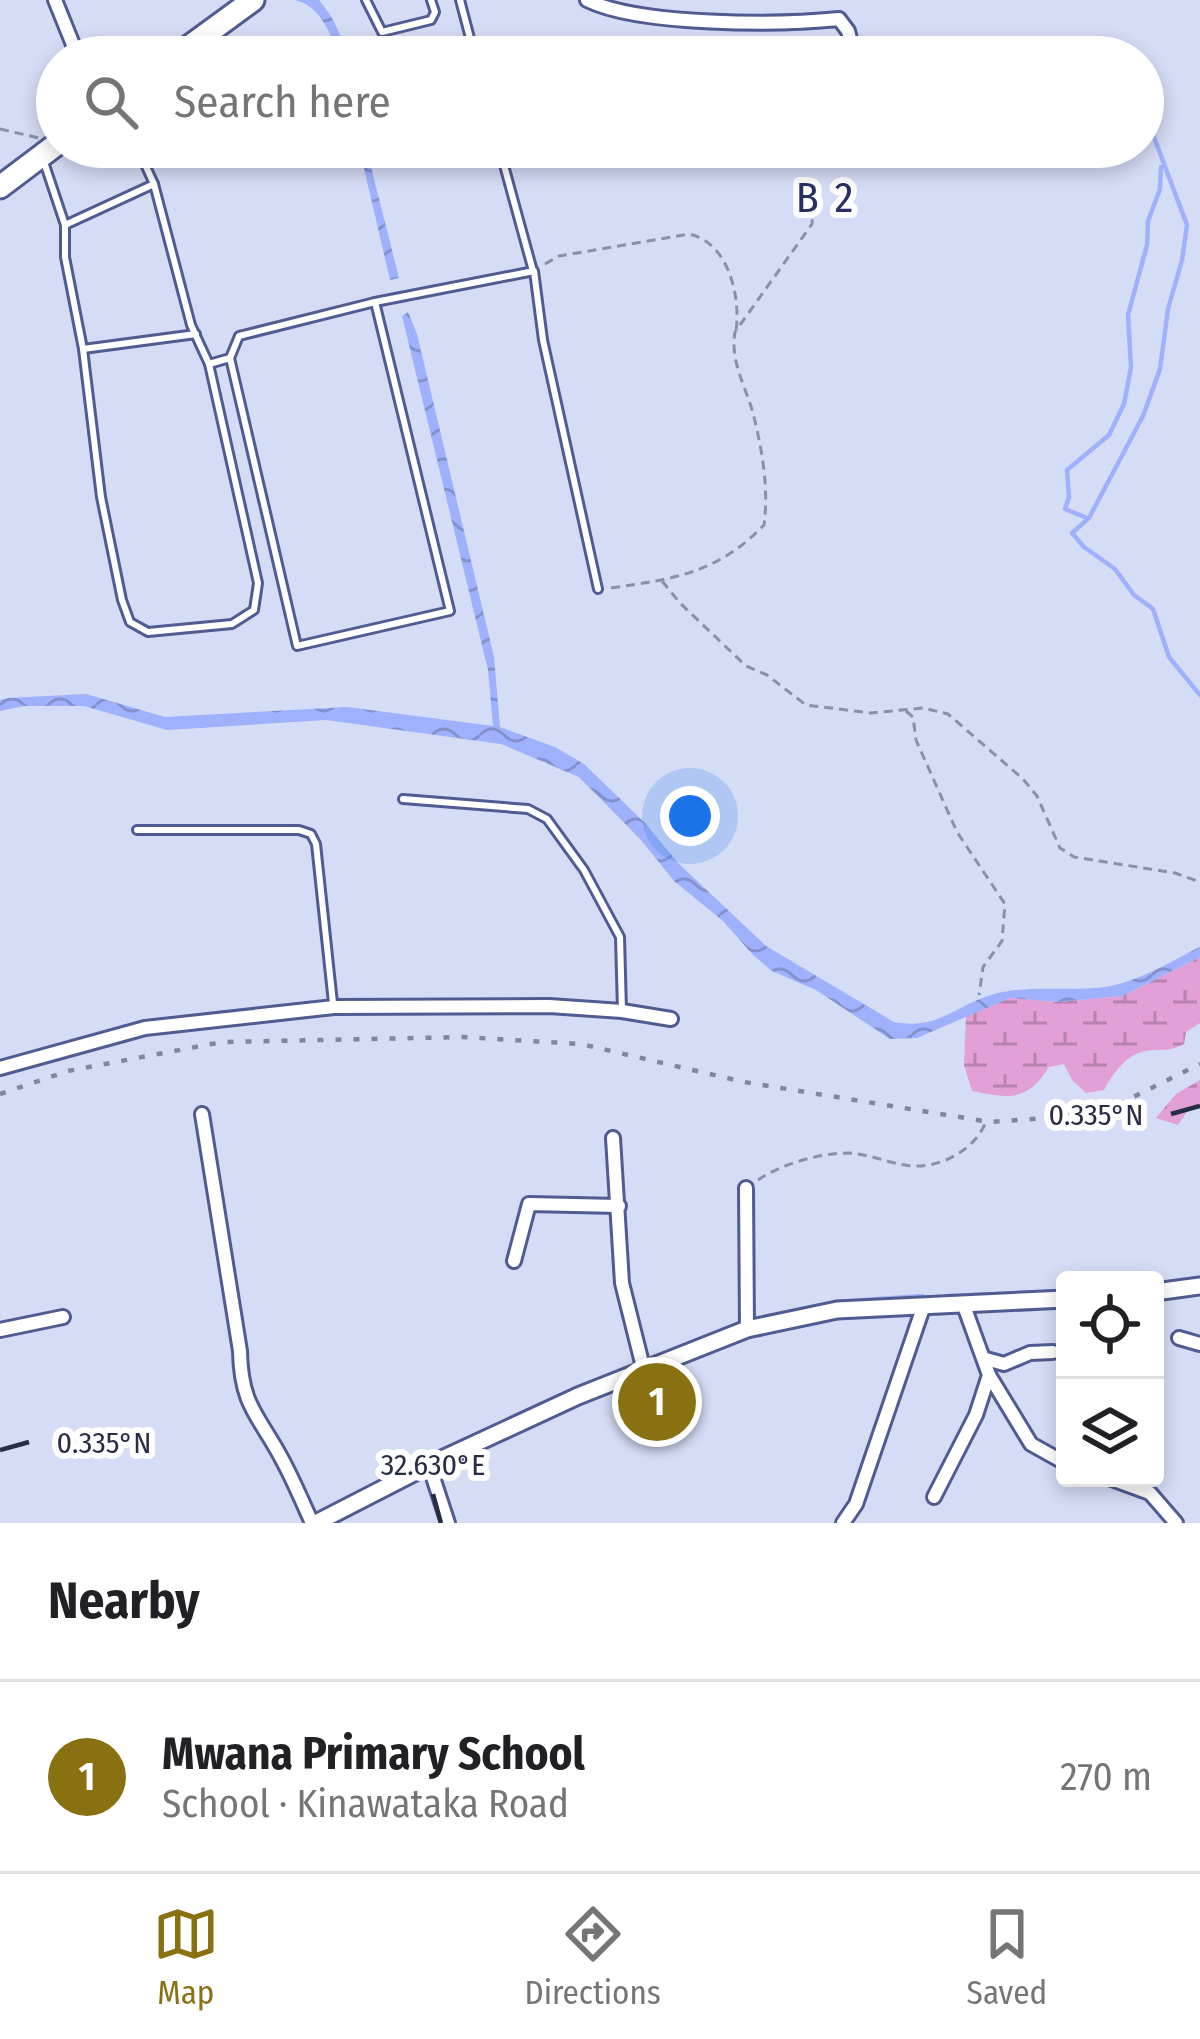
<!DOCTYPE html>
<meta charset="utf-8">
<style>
body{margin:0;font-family:"Fira Sans Condensed",sans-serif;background:#f2f2f2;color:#202124}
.controls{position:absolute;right:36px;bottom:36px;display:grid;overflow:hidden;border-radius:12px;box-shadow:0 6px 18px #0003}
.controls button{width:108px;height:108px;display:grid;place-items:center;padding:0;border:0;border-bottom:3px solid #e0e0e0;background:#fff;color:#202124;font:60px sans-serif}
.you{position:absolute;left:690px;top:816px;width:42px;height:42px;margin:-30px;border:9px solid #fff;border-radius:50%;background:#1a73e8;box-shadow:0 0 0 18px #1a73e833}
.badge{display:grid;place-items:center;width:78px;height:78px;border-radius:50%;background:#897112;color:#fff;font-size:39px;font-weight:700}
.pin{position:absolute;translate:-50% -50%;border:6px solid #fff;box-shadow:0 3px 12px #0006}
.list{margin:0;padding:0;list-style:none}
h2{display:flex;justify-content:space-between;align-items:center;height:156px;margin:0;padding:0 48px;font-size:51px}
h2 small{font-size:39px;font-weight:400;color:#757577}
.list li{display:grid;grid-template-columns:78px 1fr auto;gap:36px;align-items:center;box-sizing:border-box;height:192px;padding:0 48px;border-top:3px solid #e0e0e0}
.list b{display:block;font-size:45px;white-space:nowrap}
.list p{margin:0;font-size:39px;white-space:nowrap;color:#757577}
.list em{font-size:39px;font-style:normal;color:#757577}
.icon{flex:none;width:66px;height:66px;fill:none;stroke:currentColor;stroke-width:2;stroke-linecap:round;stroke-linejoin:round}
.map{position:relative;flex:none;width:1200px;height:1523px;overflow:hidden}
.search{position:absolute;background:#fff;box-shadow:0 6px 18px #0003;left:36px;right:36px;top:36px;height:132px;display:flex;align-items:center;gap:30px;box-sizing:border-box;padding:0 42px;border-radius:66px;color:#757577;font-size:45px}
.sheet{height:348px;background:#fff}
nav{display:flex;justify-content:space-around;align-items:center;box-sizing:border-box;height:168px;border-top:3px solid #e0e0e0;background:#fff;font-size:33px;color:#757577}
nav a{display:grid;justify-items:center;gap:6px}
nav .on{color:#897112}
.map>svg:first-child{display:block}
</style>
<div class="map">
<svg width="1200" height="1523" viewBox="0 0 1200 1523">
<defs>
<pattern id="wetland-marsh" width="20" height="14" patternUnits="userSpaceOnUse" patternTransform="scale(3)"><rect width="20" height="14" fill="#e2a0d6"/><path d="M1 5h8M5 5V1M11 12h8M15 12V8" fill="none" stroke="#b783af"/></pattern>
<pattern id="water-waves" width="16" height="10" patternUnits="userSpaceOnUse" patternTransform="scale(3)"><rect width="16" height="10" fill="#9fb1fc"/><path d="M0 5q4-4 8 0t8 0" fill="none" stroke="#8290ce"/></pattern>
</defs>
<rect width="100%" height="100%" fill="#d5dcf5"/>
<!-- wetland -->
<g fill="url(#wetland-marsh)">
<path d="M 1200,957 L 1200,1023 L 1186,1032 L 1184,1044 C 1166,1053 1163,1048 1146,1051 C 1126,1054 1113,1074 1104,1090 L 1086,1093 L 1072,1080 L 1064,1064 L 1049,1067 C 1028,1101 1009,1099 972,1091 L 964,1065 L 966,1016 L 1010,998 L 1058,1002 L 1122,996 Z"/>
<polygon points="1200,1080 1200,1106 1188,1110 1178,1125 1156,1118 1176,1094"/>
</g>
<!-- water -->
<g fill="url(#water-waves)">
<path d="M 294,0 L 319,0 C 333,16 342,36 347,57 L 338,57 C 332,34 319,4 294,0 Z"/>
<polygon points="359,147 366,147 399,278 390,280"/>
<path d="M 408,312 L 417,334 L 494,657 L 500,727 L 555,747 L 584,764 L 645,823 L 678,863 L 766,946 L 894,1022 C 939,1030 952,1007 991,995 C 1027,984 1067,992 1104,987 C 1139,982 1169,962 1200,947 L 1200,957 L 1122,996 L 1058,1002 L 1010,998 L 917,1038 L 890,1039 L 816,990 L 772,971 L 754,956 L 723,921 L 674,881 L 641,840 L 579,777 L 501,744 L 326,720 L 167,730 L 84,706 L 24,706 L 0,711 L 0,700 L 8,698 L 86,694 L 165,717 L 347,707 L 493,726 L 488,670 L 402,316 Z"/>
</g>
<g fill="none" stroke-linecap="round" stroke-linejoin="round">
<!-- stream -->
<g stroke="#9fb1fc" stroke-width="4.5">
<polyline points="1143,127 1152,132 1187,225 1182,260 1168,309 1160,369 1143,416 1089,518 1072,533 1084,547 1115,569 1134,595 1153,609 1169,657 1200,695"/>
<polyline points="1087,518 1065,509 1069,497 1067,470 1109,435 1124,404 1131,367 1128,315 1147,245 1148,221 1160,189 1161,167"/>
<polyline points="1155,1284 1167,1283"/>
<polyline points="947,1296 1049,1292"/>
<polyline points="836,1302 922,1296"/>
</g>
<defs>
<g id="service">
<polyline points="366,0 382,32 431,20 435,12 431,0"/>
<polyline points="460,0 475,57"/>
<polyline points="137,147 154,184"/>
<polyline points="499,147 533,271"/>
<polyline points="43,159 65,225 65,257 83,349 101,497 122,600 130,622 148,632 232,624 254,610 258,583 209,364 191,325 154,184 65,225"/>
<polyline points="375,302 534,271 543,340 598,589"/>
<polyline points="83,349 196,334"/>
<polyline points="209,364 230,358 239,336 375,302 450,611 297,646 230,358"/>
<polyline points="403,799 528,809 547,819 584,870 620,937 622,1011"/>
<polyline points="137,830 299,830 311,834 316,844 333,1003"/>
</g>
<g id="minor">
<polyline points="55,0 78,57"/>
<path d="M 587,0 C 640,26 779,25 839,19 L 848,31 L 855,57"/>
<polyline points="0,1068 145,1028 334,1007 549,1006 622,1011 671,1019"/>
<path d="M 202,1114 L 240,1351 C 241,1408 260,1416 284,1463 C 294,1482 303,1503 312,1523"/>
<polyline points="613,1138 622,1283 643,1367"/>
<polyline points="746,1188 747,1329"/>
<polyline points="514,1261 529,1204 619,1206"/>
<polyline points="0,1330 63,1317"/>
<polyline points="1179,1338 1200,1344"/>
<polyline points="986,1359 1004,1364 1030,1353 1053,1352"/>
<polyline points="989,1375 1031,1444 1065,1463"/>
<polyline points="429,1465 448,1523"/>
<polyline points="1109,1478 1150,1493 1176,1523"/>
<polyline points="934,1497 976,1415 989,1375 963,1303"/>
<polyline points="843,1523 856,1504 924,1305"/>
</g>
<g id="tertiary">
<polyline points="1155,1292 1200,1286"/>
<polyline points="316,1523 429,1465 578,1396 747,1329 837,1310 1065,1299"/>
</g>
<g id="trunk">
<polyline points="175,57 253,0"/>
<polyline points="0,187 57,144"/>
</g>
</defs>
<!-- service casing -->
<use href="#service" stroke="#505c91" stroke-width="12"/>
<!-- minor casing -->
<use href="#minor" stroke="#505c91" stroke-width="18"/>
<!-- tertiary casing -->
<use href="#tertiary" stroke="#505c91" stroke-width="21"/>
<!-- trunk casing -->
<use href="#trunk" stroke="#505c91" stroke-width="27"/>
<!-- path -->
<g stroke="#8990a8" stroke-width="3" stroke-dasharray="9 6" stroke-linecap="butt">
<polyline points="0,129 39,138"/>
<path d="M 545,264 L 559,256 L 689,234 C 728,242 741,296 736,331"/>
<polyline points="662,581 680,603 746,666 767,675 806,705 871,713 923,708 948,714 1023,779 1037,796 1060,848 1074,857 1175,873 1200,882"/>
<path d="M 611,588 C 674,579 718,573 764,525 C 769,488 762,449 753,413 C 745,385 730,361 735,332 L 812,224 L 813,205"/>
<polyline points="906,711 913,717 916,740 957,832 1005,904 1002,941 983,967 979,995"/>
<path d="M 758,1180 C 781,1164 820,1153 849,1153 C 868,1154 886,1162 905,1165 C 935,1171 973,1152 985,1124"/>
</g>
<!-- service -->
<use href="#service" stroke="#fff" stroke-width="6"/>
<!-- minor -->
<use href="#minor" stroke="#fff" stroke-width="12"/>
<!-- tertiary -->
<use href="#tertiary" stroke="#fff" stroke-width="15"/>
<!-- trunk -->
<use href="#trunk" stroke="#fff" stroke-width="21"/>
<!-- rail -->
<polyline stroke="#80869f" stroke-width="4.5" stroke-dasharray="6 12" stroke-linecap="butt" points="0,1094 68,1071 222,1042 462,1037 581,1044 744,1082 990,1122 1061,1117 1123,1102 1200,1064"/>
</g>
<!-- ticks -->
<path fill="none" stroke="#272d44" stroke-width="4.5" d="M 1171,1114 L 1200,1106M 0,1450 L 29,1442M 433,1494 L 441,1523"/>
<g text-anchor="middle" stroke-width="12" stroke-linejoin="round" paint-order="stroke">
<!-- quarter labels -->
<g font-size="42" letter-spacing="3" fill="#273061" stroke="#fefefe">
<text x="826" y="212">B 2</text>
</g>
</g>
<g font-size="30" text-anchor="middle" fill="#272d44" stroke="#fefefe" stroke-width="12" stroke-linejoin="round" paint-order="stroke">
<text x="1096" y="1125">0.335°N</text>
<text x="104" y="1453">0.335°N</text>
<text x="433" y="1475">32.630°E</text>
</g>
</svg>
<div class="controls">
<button><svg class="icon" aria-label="locate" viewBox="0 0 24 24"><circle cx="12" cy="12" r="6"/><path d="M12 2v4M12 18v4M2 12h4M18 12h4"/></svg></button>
<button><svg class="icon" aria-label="layers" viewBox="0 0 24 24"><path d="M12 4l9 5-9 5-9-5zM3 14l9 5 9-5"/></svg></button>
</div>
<div class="you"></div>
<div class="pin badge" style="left:657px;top:1402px">1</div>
<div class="search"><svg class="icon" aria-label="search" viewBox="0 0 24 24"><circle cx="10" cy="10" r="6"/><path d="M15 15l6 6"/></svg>Search here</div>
</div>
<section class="sheet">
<h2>Nearby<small></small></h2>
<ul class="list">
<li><span class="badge">1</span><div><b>Mwana Primary School</b><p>School · Kinawataka Road</p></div><em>270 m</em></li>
</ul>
</section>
<nav>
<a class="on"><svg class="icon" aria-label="map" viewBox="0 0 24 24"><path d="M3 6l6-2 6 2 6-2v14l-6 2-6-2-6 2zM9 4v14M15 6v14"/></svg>Map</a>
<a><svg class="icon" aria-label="directions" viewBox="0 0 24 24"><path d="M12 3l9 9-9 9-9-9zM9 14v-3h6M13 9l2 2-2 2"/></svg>Directions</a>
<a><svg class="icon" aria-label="saved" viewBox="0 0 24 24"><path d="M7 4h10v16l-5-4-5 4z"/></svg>Saved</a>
</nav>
